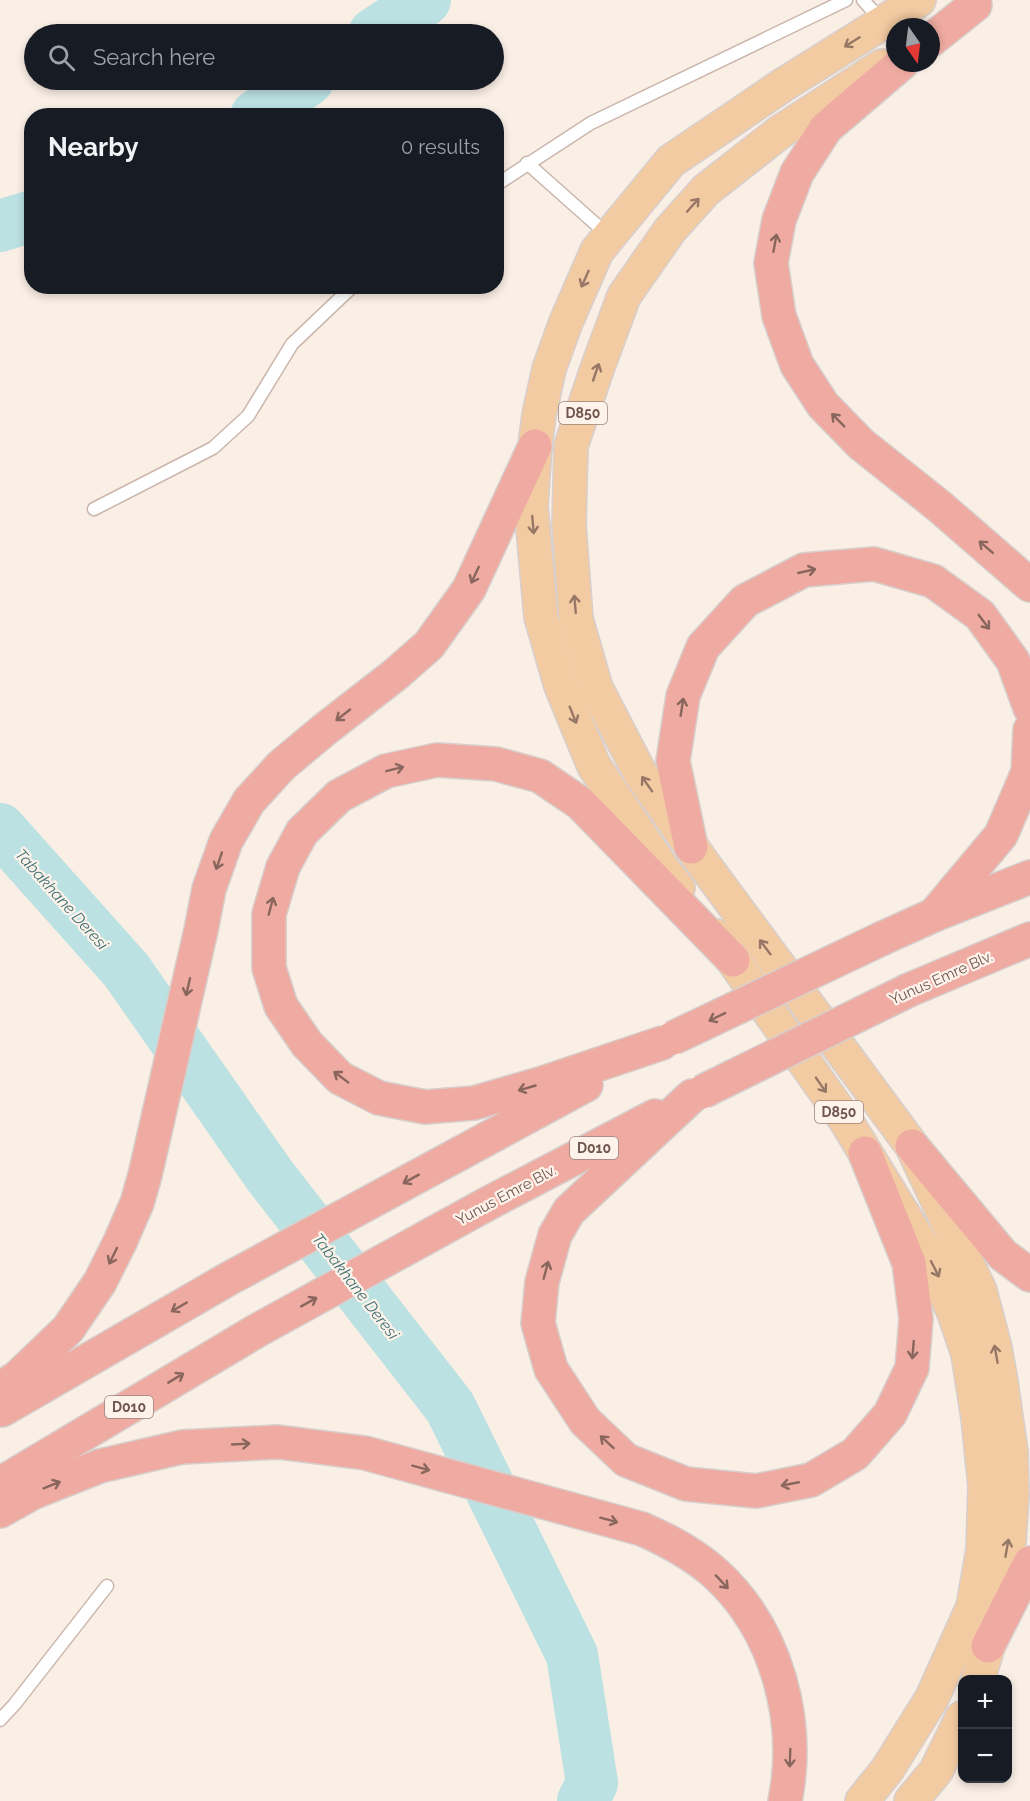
<!DOCTYPE html>
<meta charset="utf-8">
<style>
body{margin:0;font-family:Raleway,sans-serif;background:#20242c;color:#f1f3f6}
.controls{position:absolute;right:18px;bottom:18px;display:grid;overflow:hidden;border-radius:12px;box-shadow:0 3px 9px #0003}
.controls button{width:54px;height:54px;display:grid;place-items:center;padding:0;border:0;border-bottom:2px solid #363941;background:#171b24;color:#f1f3f6;font:30px sans-serif}
.compass{position:absolute;left:886px;top:18px;width:54px;height:54px;border-radius:50%;background:#171b24;box-shadow:0 3px 9px #0003;rotate:166deg}
.list{margin:0;padding:0;list-style:none}
h2{display:flex;justify-content:space-between;align-items:center;height:78px;margin:0;padding:0 24px;font-size:26px}
h2 small{font-size:20px;font-weight:400;color:#9ea1a6}
.icon{flex:none;width:33px;height:33px;fill:none;stroke:currentColor;stroke-width:2;stroke-linecap:round;stroke-linejoin:round}
.map{position:relative;flex:none;width:1030px;height:1801px;overflow:hidden}
.search{position:absolute;background:#171b24;box-shadow:0 3px 9px #0003;left:24px;top:24px;width:480px;height:66px;display:flex;align-items:center;gap:15px;box-sizing:border-box;padding:0 21px;border-radius:33px;color:#9ea1a6;font-size:22px}
.panel{position:absolute;background:#171b24;box-shadow:0 3px 9px #0003;left:24px;top:108px;width:480px;height:186px;border-radius:24px}
.map>svg:first-child{display:block}
</style>
<div class="map">
<svg width="1030" height="1801" viewBox="0 0 1030 1801">
<rect width="100%" height="100%" fill="#faefe5"/>
<g fill="none" stroke-linecap="round" stroke-linejoin="round">
<!-- river -->
<g stroke="#bbe1e2" stroke-width="52">
<polyline points="374,34 425,0"/>
<polyline points="256,116 308,80"/>
<polyline points="0,226 32,216"/>
<polyline points="0,829 126,970 270,1176 450,1407 572,1655 592,1783 583,1801"/>
</g>
<defs>
<g id="lane">
<polyline points="863,0 882,21"/>
<polyline points="527,163 608,235"/>
<polyline points="496,185 591,123 846,0"/>
<polyline points="94,509 213,448 248,416 292,344 353,286"/>
<polyline points="0,1720 14,1705 107,1586"/>
</g>
<g id="primary">
<polyline points="882,66 780,132 706,190 670,230 624,296 597,369 571,446 569,524 576,619 596,688 640,773 705,866 912,1146 980,1291 995,1348 1001,1382 1011,1452 1012,1496 1009,1541 988,1646 978,1680"/>
<polyline points="678,888 662,868 594,766 561,686 541,617 531,506 535,446 539,415 549,369 566,322 597,251 671,161 783,85 919,0"/>
<polyline points="716,936 846,1121 928,1255 954,1313 968,1354 978,1418 985,1486 983,1550 973,1607 932,1698 887,1770 862,1801"/>
<polyline points="911,1801 936,1771 962,1718"/>
</g>
<g id="highway">
<polyline points="931,40 975,5"/>
<polyline points="902,63 826,128 797,173 779,220 771,263 779,316 797,365 823,405 861,444 939,506 1030,585"/>
<polyline points="691,847 673,761 683,696 703,647 745,601 804,570 874,564 933,581 980,615 1013,661 1030,708"/>
<polyline points="934,915 1001,835 1028,772 1030,730"/>
<polyline points="883,938 934,915 1030,877"/>
<polyline points="909,990 1030,939"/>
<polyline points="662,1043 543,1083 474,1103 425,1107 379,1098 340,1078 307,1044 281,1006 269,968 269,914 283,867 302,832 339,796 386,771 437,760 496,764 540,776 580,803 733,960"/>
<polyline points="692,1096 569,1211 555,1235 542,1282 538,1323 551,1369 585,1421 626,1460 686,1484 756,1491 811,1480 855,1454 890,1414 912,1368 916,1319 909,1263 865,1153"/>
<polyline points="912,1146 1003,1255 1030,1275"/>
<polyline points="0,1389 18,1377 68,1329 100,1282 120,1242 137,1203 145,1175 201,930 209,889 226,841 249,801 281,766 324,730 396,674 429,645 469,589 535,446"/>
<polyline points="2,1410 230,1278 586,1085"/>
<polyline points="0,1484 258,1330 487,1204 655,1116"/>
<path d="M 0,1511 L 32,1493 L 100,1466 L 182,1447 L 278,1442 L 365,1453 L 642,1529 C 669,1541 694,1554 716,1574 C 777,1630 801,1721 785,1801"/>
<polyline points="988,1646 1030,1563"/>
</g>
</defs>
<!-- lane casing -->
<use href="#lane" stroke="#cab6ac" stroke-width="15"/>
<!-- primary casing -->
<use href="#primary" stroke="#d7cfcd" stroke-width="36"/>
<!-- highway casing -->
<use href="#highway" stroke="#d7cfcd" stroke-width="36"/>
<!-- lane -->
<use href="#lane" stroke="#fff" stroke-width="12"/>
<!-- primary -->
<use href="#primary" stroke="#f3cba3" stroke-width="33"/>
<!-- highway -->
<use href="#highway" stroke="#efaba1" stroke-width="33"/>
<defs>
<g id="highway-bridge">
<polyline points="673,1038 883,938"/>
<polyline points="702,1092 909,990"/>
</g>
</defs>
<!-- highway-bridge casing -->
<use href="#highway-bridge" stroke="#d7cfcd" stroke-width="36" stroke-linecap="butt"/>
<!-- highway-bridge -->
<use href="#highway-bridge" stroke="#efaba1" stroke-width="33"/>
</g>
<!-- one-way arrows -->
<defs><path id="oneway-shaft" d="M-6 0H5M1.5-3L5.5 0L1.5 3" fill="none" stroke-width="1.6" stroke-linecap="round" stroke-linejoin="round" transform="scale(1.5)"/></defs>
<g stroke="#977866">
<use href="#oneway-shaft" transform="translate(852 42) rotate(148)"/>
<use href="#oneway-shaft" transform="translate(693 205) rotate(-48)"/>
<use href="#oneway-shaft" transform="translate(585 279) rotate(114)"/>
<use href="#oneway-shaft" transform="translate(596 372) rotate(-71)"/>
<use href="#oneway-shaft" transform="translate(533 525) rotate(85)"/>
<use href="#oneway-shaft" transform="translate(575 604) rotate(-95)"/>
<use href="#oneway-shaft" transform="translate(573 715) rotate(68)"/>
<use href="#oneway-shaft" transform="translate(647 784) rotate(-125)"/>
<use href="#oneway-shaft" transform="translate(765 947) rotate(-127)"/>
<use href="#oneway-shaft" transform="translate(821 1085) rotate(55)"/>
<use href="#oneway-shaft" transform="translate(935 1269) rotate(63)"/>
<use href="#oneway-shaft" transform="translate(996 1354) rotate(-100)"/>
<use href="#oneway-shaft" transform="translate(1007 1548) rotate(-80)"/>
</g>
<g stroke="#89665d">
<use href="#oneway-shaft" transform="translate(775 243) rotate(-80)"/>
<use href="#oneway-shaft" transform="translate(838 420) rotate(-135)"/>
<use href="#oneway-shaft" transform="translate(986 547) rotate(-139)"/>
<use href="#oneway-shaft" transform="translate(807 571) rotate(-13)"/>
<use href="#oneway-shaft" transform="translate(475 575) rotate(115)"/>
<use href="#oneway-shaft" transform="translate(984 622) rotate(53)"/>
<use href="#oneway-shaft" transform="translate(682 707) rotate(-81)"/>
<use href="#oneway-shaft" transform="translate(343 715) rotate(142)"/>
<use href="#oneway-shaft" transform="translate(395 769) rotate(-14)"/>
<use href="#oneway-shaft" transform="translate(219 861) rotate(109)"/>
<use href="#oneway-shaft" transform="translate(271 906) rotate(-75)"/>
<use href="#oneway-shaft" transform="translate(188 987) rotate(103)"/>
<use href="#oneway-shaft" transform="translate(717 1017) rotate(154)"/>
<use href="#oneway-shaft" transform="translate(341 1077) rotate(-143)"/>
<use href="#oneway-shaft" transform="translate(527 1088) rotate(164)"/>
<use href="#oneway-shaft" transform="translate(411 1179) rotate(151)"/>
<use href="#oneway-shaft" transform="translate(113 1256) rotate(116)"/>
<use href="#oneway-shaft" transform="translate(546 1270) rotate(-75)"/>
<use href="#oneway-shaft" transform="translate(309 1302) rotate(-29)"/>
<use href="#oneway-shaft" transform="translate(179 1307) rotate(150)"/>
<use href="#oneway-shaft" transform="translate(913 1350) rotate(95)"/>
<use href="#oneway-shaft" transform="translate(176 1378) rotate(-31)"/>
<use href="#oneway-shaft" transform="translate(607 1442) rotate(-138)"/>
<use href="#oneway-shaft" transform="translate(241 1444) rotate(-3)"/>
<use href="#oneway-shaft" transform="translate(421 1468) rotate(15)"/>
<use href="#oneway-shaft" transform="translate(790 1484) rotate(169)"/>
<use href="#oneway-shaft" transform="translate(52 1485) rotate(-22)"/>
<use href="#oneway-shaft" transform="translate(609 1520) rotate(15)"/>
<use href="#oneway-shaft" transform="translate(722 1582) rotate(47)"/>
<use href="#oneway-shaft" transform="translate(790 1758) rotate(92)"/>
</g>
<g text-anchor="middle" stroke-width="4.5" stroke-linejoin="round" paint-order="stroke">
<!-- shield labels -->
<g fill="#fdf3eb" stroke="#9a847c" stroke-width="1.5">
<rect x="559" y="402" width="48" height="22" rx="4.5"/>
<rect x="815" y="1101" width="48" height="22" rx="4.5"/>
<rect x="570" y="1137" width="48" height="22" rx="4.5"/>
<rect x="105" y="1396" width="48" height="22" rx="4.5"/>
</g>
<g font-size="14" font-weight="bold" fill="#70554c">
<text x="583" y="418">D850</text>
<text x="839" y="1117">D850</text>
<text x="594" y="1153">D010</text>
<text x="129" y="1412">D010</text>
</g>
<!-- street labels -->
<g font-size="15" fill="#70554c" stroke="#fdf3eb">
<text transform="translate(941 978) rotate(-24)" y="5">Yunus Emre Blv.</text>
<text transform="translate(506 1195) rotate(-28)" y="5">Yunus Emre Blv.</text>
</g>
<!-- water labels -->
<g font-size="16" font-style="italic" fill="#427275" stroke="#fdf3eb">
<text transform="translate(62 899) rotate(48)" y="6">Tabakhane Deresi</text>
<text transform="translate(356 1286) rotate(52)" y="6">Tabakhane Deresi</text>
</g>
</g>
</svg>
<div class="controls">
<button>+</button>
<button>−</button>
</div>
<svg class="compass" viewBox="-18 -18 36 36"><path d="M0-13l5 13h-10z" fill="#e53935"/><path d="M0 13l5-13h-10z" fill="#9ea1a6"/></svg>
<div class="search"><svg class="icon" aria-label="search" viewBox="0 0 24 24"><circle cx="10" cy="10" r="6"/><path d="M15 15l6 6"/></svg>Search here</div>
<section class="panel">
<h2>Nearby<small>0 results</small></h2>
<ul class="list">
</ul>
</section>
</div>
